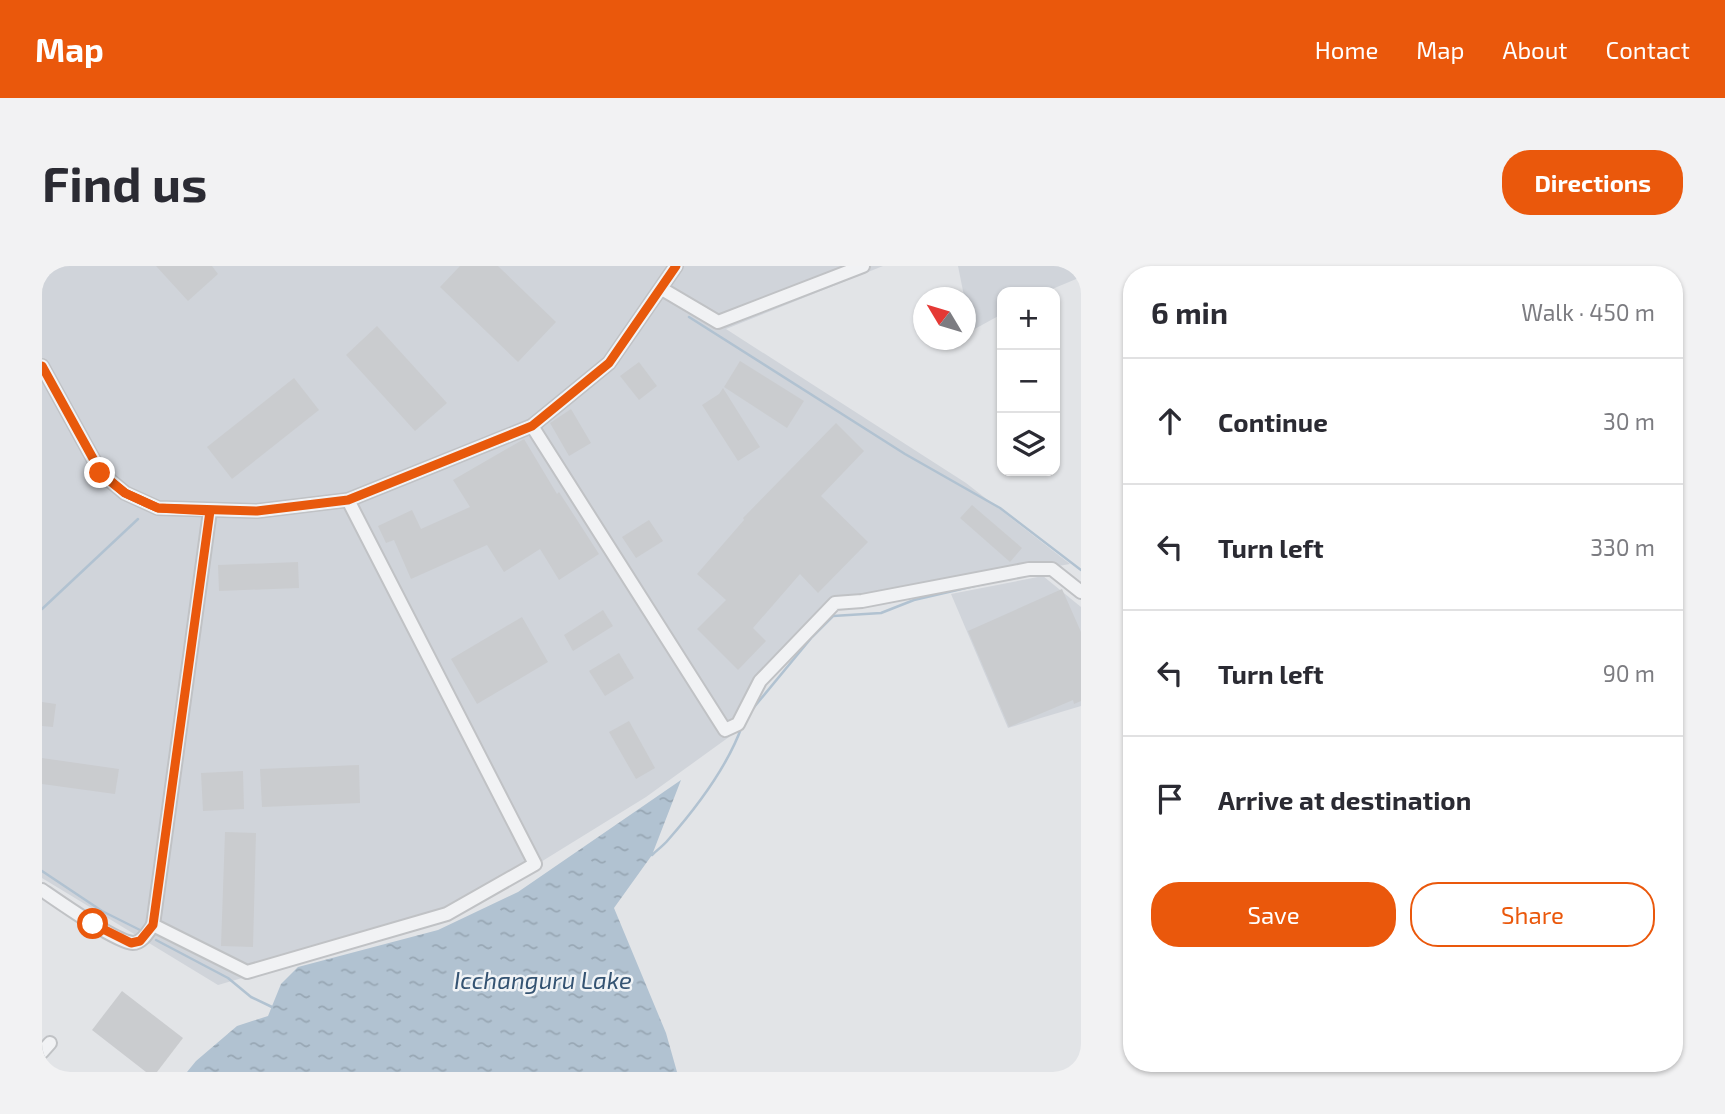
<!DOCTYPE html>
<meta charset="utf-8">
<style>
body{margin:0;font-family:"Exo 2",sans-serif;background:#f2f2f3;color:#2b2b33}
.controls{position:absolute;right:21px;top:21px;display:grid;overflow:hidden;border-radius:14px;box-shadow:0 2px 5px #0004}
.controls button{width:63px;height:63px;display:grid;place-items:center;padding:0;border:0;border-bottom:2px solid #e1e1e2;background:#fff;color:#2b2b33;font:35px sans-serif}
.compass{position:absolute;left:871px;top:21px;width:63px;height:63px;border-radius:50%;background:#fff;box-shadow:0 2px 5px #0004;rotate:308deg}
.stop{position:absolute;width:21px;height:21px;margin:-16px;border:5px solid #ea580c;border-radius:50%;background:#fff}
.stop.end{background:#ea580c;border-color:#fff;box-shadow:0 2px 7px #0008}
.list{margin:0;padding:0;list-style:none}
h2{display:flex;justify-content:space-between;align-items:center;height:91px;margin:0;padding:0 28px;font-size:30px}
h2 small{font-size:23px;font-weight:400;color:#7c7c81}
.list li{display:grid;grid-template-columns:46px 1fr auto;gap:21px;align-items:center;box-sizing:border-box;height:126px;padding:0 28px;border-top:2px solid #e1e1e2}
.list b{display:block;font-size:26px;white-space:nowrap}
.list em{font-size:23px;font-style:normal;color:#7c7c81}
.actions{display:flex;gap:14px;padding:21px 28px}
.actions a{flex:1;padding:16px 0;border:2px solid #ea580c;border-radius:28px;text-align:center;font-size:24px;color:#ea580c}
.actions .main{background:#ea580c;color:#fff}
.icon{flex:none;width:38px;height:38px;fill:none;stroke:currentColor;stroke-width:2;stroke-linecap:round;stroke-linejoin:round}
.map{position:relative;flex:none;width:1039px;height:806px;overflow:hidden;border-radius:28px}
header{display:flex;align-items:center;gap:42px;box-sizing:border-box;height:98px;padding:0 35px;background:#ea580c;color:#fff}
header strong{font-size:33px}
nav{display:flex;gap:38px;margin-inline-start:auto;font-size:24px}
.intro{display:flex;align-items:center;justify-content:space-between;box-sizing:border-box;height:168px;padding:0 42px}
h1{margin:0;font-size:49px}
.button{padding:18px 32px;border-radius:28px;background:#ea580c;color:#fff;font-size:24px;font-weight:700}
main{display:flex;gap:42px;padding:0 42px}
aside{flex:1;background:#fff;border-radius:28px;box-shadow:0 2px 5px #0004}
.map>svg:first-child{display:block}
</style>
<header>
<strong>Map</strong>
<nav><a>Home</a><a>Map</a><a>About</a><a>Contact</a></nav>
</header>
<div class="intro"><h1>Find us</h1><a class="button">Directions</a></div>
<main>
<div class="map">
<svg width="1039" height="806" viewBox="0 0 1039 806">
<defs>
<pattern id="water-ripples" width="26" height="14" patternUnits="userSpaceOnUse" patternTransform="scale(1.75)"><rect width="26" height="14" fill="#b1c2d1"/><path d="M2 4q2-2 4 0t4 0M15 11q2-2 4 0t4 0" fill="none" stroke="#98a7b4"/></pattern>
</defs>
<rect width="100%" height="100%" fill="#e2e4e7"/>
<!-- built -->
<g fill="#d0d4da">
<polygon points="0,0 841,0 684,63 924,217 1028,298 792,338 713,415 687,471 604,531 410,651 176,719 0,612"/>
<polygon points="916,0 1039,0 1039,11 1003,26 960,26 960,48 929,65"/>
<polygon points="1001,310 1039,341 1039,440 966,462 909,328"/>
</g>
<!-- water -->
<polygon fill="url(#water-ripples)" points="639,514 610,589 572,642 624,767 635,806 145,806 154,795 195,760 226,750 239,718 256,701 396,664 476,626"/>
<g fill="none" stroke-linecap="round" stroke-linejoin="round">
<!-- stream -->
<g stroke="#b1c2d1" stroke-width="2.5">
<polyline points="647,51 863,188 958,242 1039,304"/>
<polyline points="0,343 96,253"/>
<polyline points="708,446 770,371 791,350 839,347 872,334 954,315"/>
<path d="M 610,589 C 615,584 621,580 626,574 C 655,541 685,502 700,460"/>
<polyline points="0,605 60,645 100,665"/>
<polyline points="114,674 186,712 209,731 230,741"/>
</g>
</g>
<!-- building -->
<g fill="#cacccf">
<polygon points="114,0 170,0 176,8 146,35"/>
<polygon points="418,0 456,0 514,56 476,96 398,21"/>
<polygon points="335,60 405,137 373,165 304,89"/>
<polygon points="698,95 762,135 745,162 682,121"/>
<polygon points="597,96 615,120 597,134 578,110"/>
<polygon points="252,112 277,144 190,213 165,181"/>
<polygon points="681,122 718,181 696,195 660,139 677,128"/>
<polygon points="529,143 549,177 527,190 508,157"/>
<polygon points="794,157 822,185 779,230 826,276 776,327 758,308 711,362 724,375 696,404 655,363 684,334 655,308 702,254 701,252"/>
<polygon points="482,173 515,228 517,226 557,288 517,314 498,283 462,306 445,279 369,313 352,274 344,277 336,260 370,244 379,263 428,241 411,214"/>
<polygon points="930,239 980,282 968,296 918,252"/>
<polygon points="607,254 621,275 594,292 580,271"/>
<polygon points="256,296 257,322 177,325 176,299"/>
<polygon points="1020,323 1039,366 1039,435 1032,438 1031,434 967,461 926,365"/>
<polygon points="561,344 571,360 531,385 522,369"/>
<polygon points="480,351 506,396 435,438 409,393"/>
<polygon points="577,387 592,412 563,430 547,405"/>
<polygon points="0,436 14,438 11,461 0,460"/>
<polygon points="587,455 613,502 594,513 567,466"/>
<polygon points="0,492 77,503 73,528 0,518"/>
<polygon points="317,499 318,537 220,541 218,503"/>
<polygon points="201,505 202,543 161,545 159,507"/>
<polygon points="183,566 214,567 211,681 179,680"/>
<polygon points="80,725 141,772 115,806 104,806 50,764"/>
</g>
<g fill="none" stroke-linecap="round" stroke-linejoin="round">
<defs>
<g id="minor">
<polyline points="0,3 4,0"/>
<polyline points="620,23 676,56 821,0"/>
<polyline points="0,100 59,207 83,227 116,242 215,245 306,234 490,160 567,97 634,0"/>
<polyline points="490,160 683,464 696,458 718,415 793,337 820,335 987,303 1010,303 1039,326"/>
<polyline points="168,245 111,659 205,706 405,648 493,598 306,234"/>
<path d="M 0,624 C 16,635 74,676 91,677 C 100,677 106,666 111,659"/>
<polyline points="0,786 8,777"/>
</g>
</defs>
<!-- minor casing -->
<use href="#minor" stroke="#c0c2c5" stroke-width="16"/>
<!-- minor -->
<use href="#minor" stroke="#f1f2f4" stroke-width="12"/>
<defs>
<polyline id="cycleway" points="0,100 59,207 83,227 116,242 215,245 306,234 490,160 567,97 634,0"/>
</defs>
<!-- cycleway casing -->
<use href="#cycleway" stroke="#f0f3f6" stroke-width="13"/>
<!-- cycleway -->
<use href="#cycleway" stroke="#e8590c" stroke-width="9"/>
</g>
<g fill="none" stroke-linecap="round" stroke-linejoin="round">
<!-- route -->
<polyline stroke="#ea580c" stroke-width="9" points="51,658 89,677 98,675 111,659 168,245 116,242 83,227 58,207"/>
</g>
<g text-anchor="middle" stroke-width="5" stroke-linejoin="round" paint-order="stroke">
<!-- water labels -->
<g font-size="24" font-style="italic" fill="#345372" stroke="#f0f3f6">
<text x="501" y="723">Icchanguru Lake</text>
</g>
</g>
</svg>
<div class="controls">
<button>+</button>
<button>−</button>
<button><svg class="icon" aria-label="layers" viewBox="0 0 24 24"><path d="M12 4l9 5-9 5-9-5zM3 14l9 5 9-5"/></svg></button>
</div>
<svg class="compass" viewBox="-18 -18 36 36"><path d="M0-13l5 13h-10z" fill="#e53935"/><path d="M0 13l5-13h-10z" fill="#7c7c81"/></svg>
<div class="stop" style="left:51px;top:658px"></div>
<div class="stop end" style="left:58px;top:207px"></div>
</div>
<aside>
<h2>6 min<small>Walk · 450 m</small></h2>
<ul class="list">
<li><svg class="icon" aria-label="ahead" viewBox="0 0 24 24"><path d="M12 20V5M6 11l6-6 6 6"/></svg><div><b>Continue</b></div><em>30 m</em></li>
<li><svg class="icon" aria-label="left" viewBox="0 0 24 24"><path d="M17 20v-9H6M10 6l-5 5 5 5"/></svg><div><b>Turn left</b></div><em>330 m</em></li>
<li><svg class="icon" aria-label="left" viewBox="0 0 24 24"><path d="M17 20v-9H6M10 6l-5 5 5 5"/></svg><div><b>Turn left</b></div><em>90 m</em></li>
<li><svg class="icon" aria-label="arrive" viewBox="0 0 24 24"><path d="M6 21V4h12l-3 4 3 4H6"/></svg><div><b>Arrive at destination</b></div></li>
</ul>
<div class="actions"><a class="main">Save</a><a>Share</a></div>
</aside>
</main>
